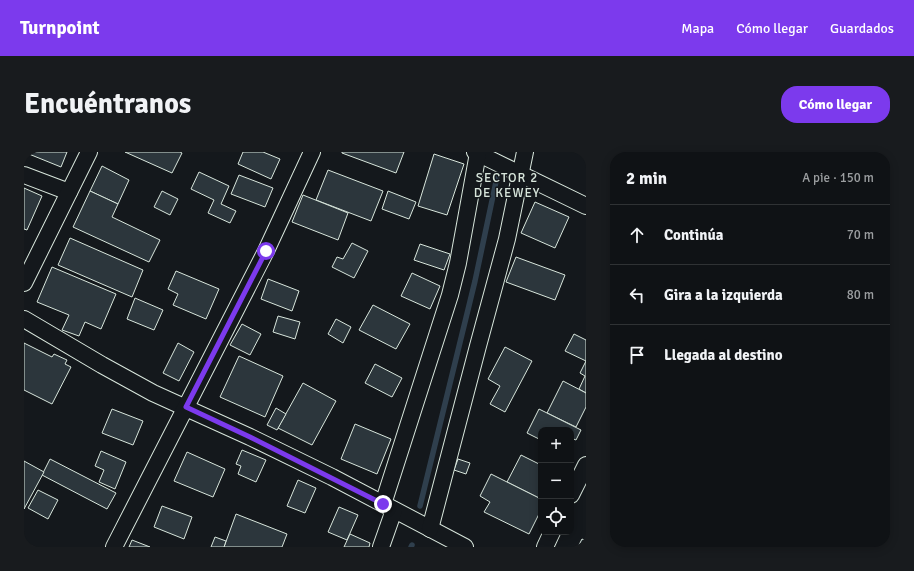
<!DOCTYPE html>
<html lang="es">
<meta charset="utf-8">
<style>
body{margin:0;font-family:Signika,sans-serif;background:#181b1e;color:#f1f3f6}
.controls{position:absolute;right:12px;bottom:12px;display:grid;overflow:hidden;border-radius:8px;box-shadow:0 2px 10px #0003}
.controls button{width:36px;height:36px;display:grid;place-items:center;padding:0;border:0;border-bottom:1px solid #2f3234;background:#0f1215;color:#f1f3f6;font:20px sans-serif}
.stop{position:absolute;width:12px;height:12px;margin:-9px;border:3px solid #7c3aed;border-radius:50%;background:#fff}
.stop.end{background:#7c3aed;border-color:#fff;box-shadow:0 1px 4px #0008}
.list{margin:0;padding:0;list-style:none}
h2{display:flex;justify-content:space-between;align-items:center;height:52px;margin:0;padding:0 16px;font-size:17px}
h2 small{font-size:13px;font-weight:400;color:#9b9ea0}
.list li{display:grid;grid-template-columns:26px 1fr auto;gap:12px;align-items:center;box-sizing:border-box;height:60px;padding:0 16px;border-top:1px solid #2f3234}
.list b{display:block;font-size:15px;white-space:nowrap}
.list em{font-size:13px;font-style:normal;color:#9b9ea0}
.icon{flex:none;width:22px;height:22px;fill:none;stroke:currentColor;stroke-width:2;stroke-linecap:round;stroke-linejoin:round}
.map{position:relative;flex:none;width:562px;height:395px;overflow:hidden;border-radius:16px}
header{display:flex;align-items:center;gap:24px;box-sizing:border-box;height:56px;padding:0 20px;background:#7c3aed;color:#fff}
header strong{font-size:19px}
nav{display:flex;gap:22px;margin-inline-start:auto;font-size:14px}
.intro{display:flex;align-items:center;justify-content:space-between;box-sizing:border-box;height:96px;padding:0 24px}
h1{margin:0;font-size:28px}
.button{padding:10px 18px;border-radius:16px;background:#7c3aed;color:#fff;font-size:14px;font-weight:700}
main{display:flex;gap:24px;padding:0 24px}
aside{flex:1;background:#0f1215;border-radius:16px;box-shadow:0 2px 10px #0003}
.map>svg:first-child{display:block}
</style>
<header>
<strong>Turnpoint</strong>
<nav><a>Mapa</a><a>Cómo llegar</a><a>Guardados</a></nav>
</header>
<div class="intro"><h1>Encuéntranos</h1><a class="button">Cómo llegar</a></div>
<main>
<div class="map">
<svg width="562" height="395" viewBox="0 0 562 395">
<rect width="100%" height="100%" fill="#14181c"/>
<g fill="none" stroke-linecap="round" stroke-linejoin="round">
<!-- stream -->
<g stroke="#2f3f4d" stroke-width="5.5">
<polyline points="396,354 451,129 473,25"/>
<polyline points="387,395 388,393"/>
</g>
</g>
<!-- building -->
<g fill="#2c363c" stroke="#d8e6dc">
<polygon points="0,0 43,0 37,15"/>
<polygon points="101,0 156,0 158,1 148,21"/>
<polygon points="219,0 239,0 256,7 247,27 214,12"/>
<polygon points="318,0 380,0 372,21 318,1"/>
<polygon points="410,2 440,12 423,63 394,54"/>
<polygon points="78,14 105,28 94,52 66,39"/>
<polygon points="304,18 359,39 347,69 292,48"/>
<polygon points="175,20 205,34 197,52 212,59 206,71 184,61 190,48 167,37"/>
<polygon points="215,23 249,36 241,55 207,42"/>
<polygon points="0,36 18,44 3,78 0,77"/>
<polygon points="66,39 94,52 88,65 136,88 125,110 49,75"/>
<polygon points="138,39 154,47 146,63 130,55"/>
<polygon points="364,39 392,50 385,67 358,57"/>
<polygon points="279,43 324,61 314,88 268,70"/>
<polygon points="511,50 545,65 531,96 497,81"/>
<polygon points="46,86 119,118 108,145 34,113"/>
<polygon points="328,91 344,99 330,126 308,115 313,105 319,107"/>
<polygon points="396,92 426,102 420,118 390,108"/>
<polygon points="492,105 541,123 531,148 482,130"/>
<polygon points="28,115 92,142 77,177 61,170 55,184 38,178 45,163 13,150"/>
<polygon points="152,119 195,137 182,167 149,153 154,142 144,137"/>
<polygon points="388,121 416,134 406,157 377,144"/>
<polygon points="244,127 275,139 268,159 237,147"/>
<polygon points="111,146 139,158 130,178 103,167"/>
<polygon points="349,153 386,172 372,197 335,178"/>
<polygon points="254,164 276,170 271,187 249,180"/>
<polygon points="312,167 327,175 319,191 304,182"/>
<polygon points="218,172 237,182 226,203 206,193"/>
<polygon points="550,182 562,188 562,209 541,199"/>
<polygon points="0,191 28,205 30,202 43,208 41,212 47,215 28,252 0,238"/>
<polygon points="154,191 170,200 155,229 139,221"/>
<polygon points="481,195 508,209 481,260 466,252 476,234 464,227"/>
<polygon points="215,204 259,224 241,265 196,245"/>
<polygon points="562,209 562,241 555,237 561,224 556,221"/>
<polygon points="351,212 378,226 368,245 341,231"/>
<polygon points="539,229 562,241 562,255 552,275 523,261"/>
<polygon points="279,231 312,249 288,293 254,276"/>
<polygon points="252,256 262,262 253,278 243,273"/>
<polygon points="88,257 119,269 109,293 78,281"/>
<polygon points="515,257 557,278 552,288 547,286 547,278 517,278 517,288 503,281"/>
<polygon points="331,272 367,287 353,322 317,307"/>
<polygon points="218,298 242,308 232,330 214,322 217,314 212,312"/>
<polygon points="77,299 102,310 91,337 75,330 80,318 71,314"/>
<polygon points="163,300 201,317 189,345 150,329"/>
<polygon points="497,303 517,313 517,347 483,330"/>
<polygon points="26,307 92,341 83,357 18,323"/>
<polygon points="434,307 446,311 442,322 430,318"/>
<polygon points="0,309 20,320 0,357"/>
<polygon points="467,322 517,347 517,358 505,382 460,360 466,350 456,344"/>
<polygon points="274,328 292,336 281,361 263,354"/>
<polygon points="14,338 34,348 24,367 4,356"/>
<polygon points="138,354 168,365 160,387 130,375"/>
<polygon points="315,355 334,363 323,388 304,380"/>
<polygon points="212,362 263,382 258,395 200,395"/>
<polygon points="326,382 346,391 345,395 320,395"/>
<polygon points="191,385 202,389 200,395 187,395"/>
<polygon points="558,387 562,389 562,395 554,395"/>
<polygon points="108,388 126,395 105,395"/>
<polygon points="0,390 10,395 0,395"/>
</g>
<g fill="none" stroke-linecap="round" stroke-linejoin="round">
<defs>
<g id="street">
<polyline points="451,0 562,54"/>
<polyline points="0,23 45,40"/>
<polyline points="0,131 65,0"/>
<polyline points="0,167 78,213 129,241 226,285 308,325 441,395"/>
<polyline points="547,343 562,313"/>
<polyline points="359,352 426,143 434,111 454,1"/>
<polyline points="406,377 454,194 483,87 501,0"/>
<polyline points="90,395 242,99 288,0"/>
<polyline points="357,395 370,358"/>
<polyline points="521,395 528,380"/>
</g>
</defs>
<!-- street casing -->
<use href="#street" stroke="#d8e6dc" stroke-width="18"/>
<!-- street -->
<use href="#street" stroke="#14181c" stroke-width="16"/>
</g>
<g fill="none" stroke-linecap="round" stroke-linejoin="round">
<!-- route -->
<polyline stroke="#7c3aed" stroke-width="5" points="242,99 162,255 226,285 359,352"/>
</g>
<g text-anchor="middle" stroke-width="3" stroke-linejoin="round" paint-order="stroke">
<!-- quarter labels -->
<g font-size="13" letter-spacing="1" fill="#d8e6dc" stroke="#14181c">
<text x="483" y="30">SECTOR 2<tspan x="483" dy="15">DE KEWEY</tspan></text>
</g>
</g>
</svg>
<div class="controls">
<button>+</button>
<button>−</button>
<button><svg class="icon" aria-label="locate" viewBox="0 0 24 24"><circle cx="12" cy="12" r="6"/><path d="M12 2v4M12 18v4M2 12h4M18 12h4"/></svg></button>
</div>
<div class="stop" style="left:242px;top:99px"></div>
<div class="stop end" style="left:359px;top:352px"></div>
</div>
<aside>
<h2>2 min<small>A pie · 150 m</small></h2>
<ul class="list">
<li><svg class="icon" aria-label="ahead" viewBox="0 0 24 24"><path d="M12 20V5M6 11l6-6 6 6"/></svg><div><b>Continúa</b></div><em>70 m</em></li>
<li><svg class="icon" aria-label="left" viewBox="0 0 24 24"><path d="M17 20v-9H6M10 6l-5 5 5 5"/></svg><div><b>Gira a la izquierda</b></div><em>80 m</em></li>
<li><svg class="icon" aria-label="arrive" viewBox="0 0 24 24"><path d="M6 21V4h12l-3 4 3 4H6"/></svg><div><b>Llegada al destino</b></div></li>
</ul>
</aside>
</main>
